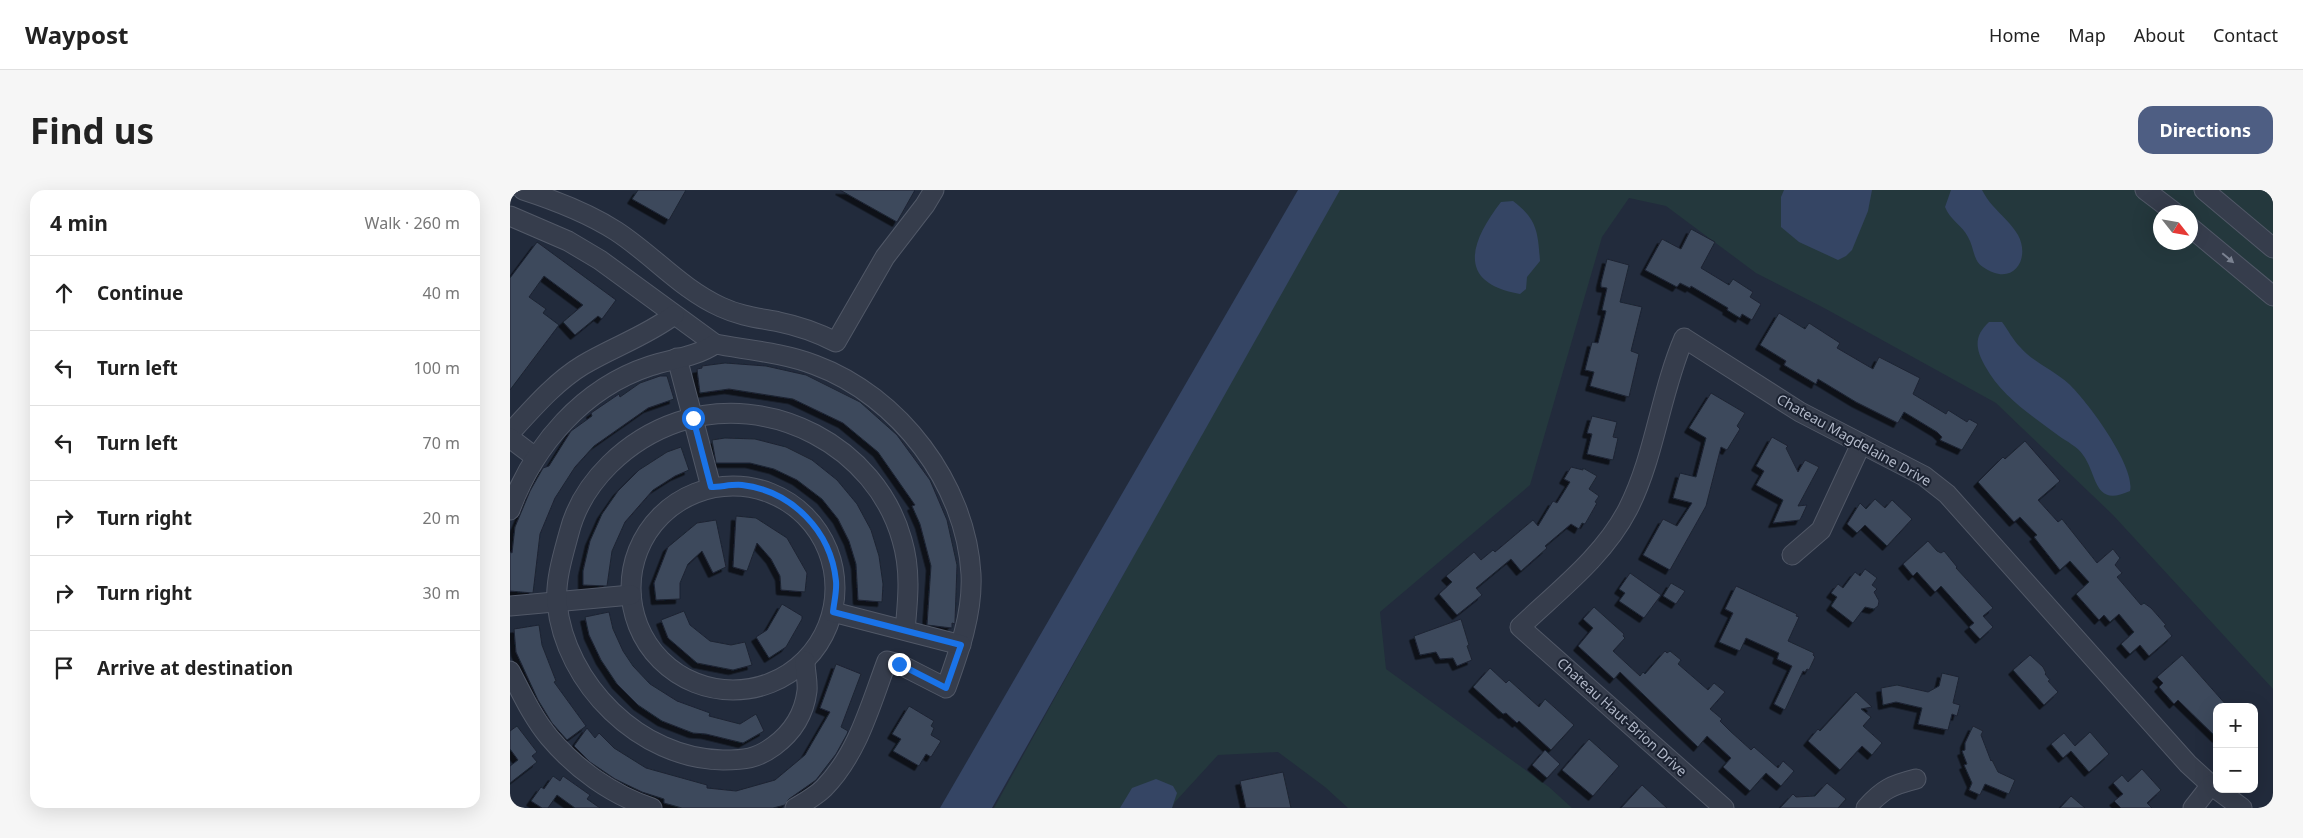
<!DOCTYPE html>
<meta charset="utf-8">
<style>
body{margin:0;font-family:"Noto Sans",sans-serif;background:#f6f6f6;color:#222}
.controls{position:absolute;right:15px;bottom:15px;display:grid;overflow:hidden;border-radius:10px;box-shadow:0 5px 20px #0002}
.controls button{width:45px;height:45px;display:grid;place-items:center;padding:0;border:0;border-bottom:1px solid #e0e0e0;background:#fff;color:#222;font:25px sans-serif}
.compass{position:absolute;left:1643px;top:15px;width:45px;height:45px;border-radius:50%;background:#fff;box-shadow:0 5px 20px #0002;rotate:121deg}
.stop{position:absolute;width:15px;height:15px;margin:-11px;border:4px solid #1a73e8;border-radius:50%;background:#fff}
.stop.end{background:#1a73e8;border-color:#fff;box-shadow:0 1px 5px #0008}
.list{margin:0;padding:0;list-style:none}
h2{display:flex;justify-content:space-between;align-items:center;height:65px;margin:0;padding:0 20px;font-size:21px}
h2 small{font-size:16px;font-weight:400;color:#767676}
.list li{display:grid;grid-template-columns:32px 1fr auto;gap:15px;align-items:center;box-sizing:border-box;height:75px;padding:0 20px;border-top:1px solid #e0e0e0}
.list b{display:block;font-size:19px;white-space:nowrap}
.list em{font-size:16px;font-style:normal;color:#767676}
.icon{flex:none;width:28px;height:28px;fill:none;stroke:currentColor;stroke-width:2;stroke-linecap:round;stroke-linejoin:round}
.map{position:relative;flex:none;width:1763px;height:618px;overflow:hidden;border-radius:15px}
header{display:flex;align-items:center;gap:30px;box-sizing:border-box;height:70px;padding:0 25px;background:#fff;border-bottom:1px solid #e0e0e0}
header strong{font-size:24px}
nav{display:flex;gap:28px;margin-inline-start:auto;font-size:18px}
.intro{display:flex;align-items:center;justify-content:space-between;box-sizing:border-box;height:120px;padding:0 30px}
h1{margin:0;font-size:35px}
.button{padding:12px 22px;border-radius:15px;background:#4e5e83;color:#fff;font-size:18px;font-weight:700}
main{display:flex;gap:30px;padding:0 30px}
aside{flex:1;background:#fff;border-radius:15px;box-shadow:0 5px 20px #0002}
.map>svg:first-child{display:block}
</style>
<header>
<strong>Waypost</strong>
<nav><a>Home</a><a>Map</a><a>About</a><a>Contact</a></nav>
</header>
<div class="intro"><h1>Find us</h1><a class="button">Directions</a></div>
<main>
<aside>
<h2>4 min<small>Walk · 260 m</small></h2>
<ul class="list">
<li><svg class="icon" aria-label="ahead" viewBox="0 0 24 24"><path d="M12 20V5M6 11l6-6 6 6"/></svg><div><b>Continue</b></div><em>40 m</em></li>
<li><svg class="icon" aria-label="left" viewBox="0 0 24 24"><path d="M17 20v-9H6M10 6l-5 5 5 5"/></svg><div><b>Turn left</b></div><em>100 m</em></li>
<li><svg class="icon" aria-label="left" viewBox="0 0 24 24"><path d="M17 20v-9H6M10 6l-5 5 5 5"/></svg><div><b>Turn left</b></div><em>70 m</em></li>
<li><svg class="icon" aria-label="right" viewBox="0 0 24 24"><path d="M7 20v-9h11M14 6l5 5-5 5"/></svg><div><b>Turn right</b></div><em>20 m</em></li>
<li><svg class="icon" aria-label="right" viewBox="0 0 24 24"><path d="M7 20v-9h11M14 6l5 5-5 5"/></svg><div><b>Turn right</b></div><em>30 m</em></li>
<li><svg class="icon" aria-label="arrive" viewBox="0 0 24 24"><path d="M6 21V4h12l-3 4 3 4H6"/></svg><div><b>Arrive at destination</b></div></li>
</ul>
</aside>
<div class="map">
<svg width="1763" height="618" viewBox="0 0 1763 618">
<defs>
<filter id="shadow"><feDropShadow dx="-4.5" dy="4.5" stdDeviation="0" flood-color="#0009"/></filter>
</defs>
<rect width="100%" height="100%" fill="#222b3c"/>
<!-- green -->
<path fill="#24383d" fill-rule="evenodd" d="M 826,0 L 1763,0 L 1763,499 L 1603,325 L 1486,213 L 1316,119 L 1246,83 L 1156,16 L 1119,8 L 1092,47 L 1020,295 L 870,422 L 876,479 L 1039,597 L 1062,618 L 838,618 L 815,597 L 768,562 L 708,565 L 665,612 L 662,618 L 484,618 ZM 1650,22 L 1680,22 L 1680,52 L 1650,52 Z"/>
<!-- water -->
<g fill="#354564">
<polygon points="788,0 830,0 482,618 430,618"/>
<polygon points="1274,0 1362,0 1358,21 1342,60 1336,66 1328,70 1289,52 1271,37 1271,7"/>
<path d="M 1441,0 L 1472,0 C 1475,5 1478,11 1483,16 C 1491,25 1501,33 1508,45 C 1521,69 1503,98 1473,77 C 1463,71 1464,57 1458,47 C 1452,35 1440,30 1435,17 Z"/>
<path d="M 1003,11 C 1027,29 1028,42 1030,71 L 1017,87 L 1016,99 L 1010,104 C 946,93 960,52 991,12 Z"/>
<path d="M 1479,132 L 1492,132 C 1498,140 1503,150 1510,157 C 1524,173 1544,180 1559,194 C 1578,212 1626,277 1620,301 C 1583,318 1588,285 1573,265 C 1568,257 1556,251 1549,246 C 1521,225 1492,207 1475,176 C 1465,158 1464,146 1479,132 Z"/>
<polygon points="646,589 663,596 667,603 662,618 610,618 622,598"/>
</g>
<!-- building -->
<g fill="#3e495b" stroke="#1d2433" filter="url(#shadow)">
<polygon points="128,0 176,0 159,30 122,9"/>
<polygon points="330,0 405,0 387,32"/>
<polygon points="1181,39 1205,52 1191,78 1219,95 1223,89 1243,102 1240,107 1251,114 1242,130 1232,124 1230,128 1217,120 1218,118 1181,96 1180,98 1170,93 1167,97 1135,80 1152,49 1171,59"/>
<polygon points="27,52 106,110 92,129 88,126 65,145 53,132 73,115 34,86 19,107 36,119 33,123 49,135 0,200 0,88"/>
<polygon points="1097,69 1119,75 1110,112 1132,117 1121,161 1129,164 1119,207 1080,196 1084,182 1075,180 1082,152 1088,153 1096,121 1092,120 1097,98 1091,97 1091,93"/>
<polygon points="1269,123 1295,139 1299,133 1330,153 1327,158 1363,179 1369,167 1410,188 1403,204 1436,224 1438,220 1457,232 1459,229 1468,234 1452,260 1430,250 1432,247 1427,242 1394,222 1388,233 1346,212 1308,189 1306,194 1274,175 1276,171 1250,155"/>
<polygon points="215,173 256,176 296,185 350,212 387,245 420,290 437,330 447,375 445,431 445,434 442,433 442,438 417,435 421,376 410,334 402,316 405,315 368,262 333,233 283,209 219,199 190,203 187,179 192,178 192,176"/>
<polygon points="150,186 157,186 164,209 138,218 84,256 65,277 45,308 30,344 23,403 0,401 0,362 2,363 5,337 20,301 33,278 39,276 61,241 82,226 81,223 109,204 110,207 130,193"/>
<polygon points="1201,203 1235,223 1227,236 1230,239 1217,260 1211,257 1196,316 1160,380 1133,365 1153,329 1167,336 1182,313 1163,308 1170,283 1186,287 1196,248 1179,238"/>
<polygon points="1082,226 1107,232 1103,247 1108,248 1103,270 1077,264 1082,244 1077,243"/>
<polygon points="1262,247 1278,256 1276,258 1288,282 1295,270 1309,277 1288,316 1297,315 1290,330 1263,333 1273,310 1246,295 1254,281 1246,276"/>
<polygon points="215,248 245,249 276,257 302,270 327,290 347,314 361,340 369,366 373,394 372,412 348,410 346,374 339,351 328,329 312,309 287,290 264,279 240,273 206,273 202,250"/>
<polygon points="1515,251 1550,291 1528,310 1548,332 1552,329 1587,373 1603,359 1610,368 1605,375 1612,383 1607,387 1631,415 1634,413 1641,418 1656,435 1654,436 1662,446 1639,466 1630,455 1620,464 1611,454 1624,442 1609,424 1600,432 1594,425 1589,430 1566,404 1579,392 1560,371 1550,380 1524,347 1527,345 1510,327 1504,332 1468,292 1493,267 1495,269"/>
<polygon points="171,257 179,280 165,286 143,300 115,332 102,361 97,396 73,395 73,381 80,351 92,324 108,301 129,280 157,262"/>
<polygon points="1061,277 1073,280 1073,278 1087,286 1079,299 1089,306 1085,312 1087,313 1075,334 1072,333 1069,339 1061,334 1035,356 1037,358 1011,381 1001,369 966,398 972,405 947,425 929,404 942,392 936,386 964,362 971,370 983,360 985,362 1023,330 1028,336 1043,311 1047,313 1060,292 1054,289"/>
<polygon points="1365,309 1375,318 1382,310 1402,329 1377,356 1355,335 1347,343 1337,334 1350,313 1356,319"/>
<polygon points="226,326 246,328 277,348 297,383 295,402 271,400 270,386 261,369 247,353 237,381 223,377"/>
<polygon points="206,330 216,377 203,383 192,361 178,374 170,393 170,409 146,410 144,393 158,357 187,333"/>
<polygon points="1418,351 1427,361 1431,363 1434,361 1447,377 1446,378 1483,418 1473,426 1483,437 1470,449 1459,437 1464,433 1431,396 1425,402 1407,382 1403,386 1393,374"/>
<polygon points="1355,379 1367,388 1362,395 1367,399 1364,402 1369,411 1368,416 1364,419 1355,417 1343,433 1321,416 1327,407 1321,403 1328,394 1333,398 1345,382 1350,386"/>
<polygon points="1120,383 1151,405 1134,428 1109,411 1115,403 1109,399"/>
<polygon points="1161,393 1175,401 1166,414 1153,406"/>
<polygon points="1226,396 1287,424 1286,426 1289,427 1278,451 1304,463 1303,465 1305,467 1299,480 1297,479 1295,482 1293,481 1275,520 1264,514 1282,476 1267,469 1269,463 1236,448 1230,461 1209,452 1223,423 1215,419"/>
<polygon points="272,414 292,426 292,429 276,457 259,468 246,447 257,440"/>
<polygon points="1084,417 1114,444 1113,446 1115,448 1103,461 1130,486 1133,482 1135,484 1155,461 1157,463 1160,461 1171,470 1168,474 1198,500 1204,493 1215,502 1200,519 1212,529 1210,531 1220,541 1241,560 1244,557 1268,578 1273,571 1284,581 1271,596 1256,583 1240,601 1213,577 1221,568 1197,546 1188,557 1110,482 1104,489 1068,456 1083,438 1073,429"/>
<polygon points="174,421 180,435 200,451 221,455 235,452 242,475 223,480 187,473 158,448 151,430"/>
<polygon points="99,422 103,439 113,461 123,476 140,494 167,511 200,523 199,526 230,534 246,524 254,541 233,553 196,544 183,543 152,531 128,515 107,494 91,470 79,445 75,427"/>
<polygon points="951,429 959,455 957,456 962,470 947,476 943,468 930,469 926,462 910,465 904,446"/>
<polygon points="29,435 32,455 46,491 44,492 76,536 57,550 42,533 28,510 6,462 4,439"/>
<polygon points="1520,465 1533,477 1536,483 1535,484 1540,490 1538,491 1548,502 1534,515 1503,480"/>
<polygon points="1672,465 1718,517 1707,517 1707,548 1668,510 1664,514 1649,497 1653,493 1647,487"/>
<polygon points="326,474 351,484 331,537 338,541 337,544 326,564 306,590 279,609 275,615 263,618 172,618 154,613 154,609 132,602 105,589 80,572 64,556 77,538 85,548 89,543 104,558 136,578 197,595 197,598 226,601 265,590 295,565 320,522 310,518"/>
<polygon points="980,478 996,493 999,490 1029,517 1035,509 1064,535 1041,560 1009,531 1007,533 996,523 993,524 963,497"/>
<polygon points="1432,483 1449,487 1443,513 1450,515 1447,526 1442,524 1438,540 1408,534 1412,518 1386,512 1373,515 1371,498 1387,495 1418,502 1429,496"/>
<polygon points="1346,502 1362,517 1351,519 1361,527 1353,536 1372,553 1362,565 1352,556 1330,580 1298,551 1308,539 1310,541"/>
<polygon points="399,516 424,531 421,536 424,538 421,545 431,551 421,567 416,564 409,576 383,561 391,549 382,544"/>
<polygon points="7,536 27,562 22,566 27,572 0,593 0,576 8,570 0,559 0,541"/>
<polygon points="1463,536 1473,541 1471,545 1481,571 1482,570 1488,582 1505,590 1499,604 1475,594 1470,605 1459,600 1462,593 1454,575 1457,574 1452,561 1455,560 1455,553"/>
<polygon points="1580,542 1599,564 1579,582 1561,561 1553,568 1541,554 1554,543 1565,556"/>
<polygon points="1079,549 1109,576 1083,606 1052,580"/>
<polygon points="1035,560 1050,574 1037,588 1022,575"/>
<polygon points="1632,579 1651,600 1637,613 1642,618 1611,618 1604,611 1613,604 1603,593 1612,585 1618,592"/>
<polygon points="773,582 781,618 736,618 730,591"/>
<polygon points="43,586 50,591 53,586 80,605 77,609 90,618 65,618 47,605 38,618 32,618 21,611 31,597 34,599"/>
<polygon points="1317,593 1336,609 1328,618 1270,618 1283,604 1286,607 1305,606"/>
<polygon points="1132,595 1157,618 1111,618"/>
<polygon points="1561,606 1575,618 1550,618"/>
</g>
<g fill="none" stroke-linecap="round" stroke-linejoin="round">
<defs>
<g id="minor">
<path d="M 13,0 C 44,10 78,23 106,41 C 143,65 171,99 211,117 C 230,126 249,128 269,132 C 289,136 308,143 326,152 L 375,67 L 415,15 L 424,0"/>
<polyline points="1635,0 1664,22"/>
<polyline points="1694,0 1763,58"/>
<polyline points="0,26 58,51 90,70 205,154"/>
<polyline points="1680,37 1763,106"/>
<polyline points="167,168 201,297"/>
<path d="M 0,243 C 22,219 45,192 73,175 C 103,157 136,146 164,125"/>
<polyline points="0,248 25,267"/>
<circle cx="223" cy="398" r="102"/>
<path d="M 0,320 C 24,255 73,198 140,176 C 161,169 186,167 205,154 C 238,160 274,163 305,175 C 389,206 456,294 461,384 C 463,423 449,462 436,498 L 389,474 L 377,471 C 360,516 348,563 314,598 C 306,606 295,612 285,618"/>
<polyline points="1282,365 1311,340 1351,254"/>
<polyline points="0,416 121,405"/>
<polyline points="323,422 451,455"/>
<path d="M 295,471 C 295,481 298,492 297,501 C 294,525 283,542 264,556 C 246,569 235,570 213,570 C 130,569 55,494 47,413 C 45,391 53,365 59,343 C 72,291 118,249 168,232 C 259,201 366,256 392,350 C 401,380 398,409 395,440"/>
<path d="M 0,481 C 12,504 23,528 39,547 C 66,579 102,605 142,618"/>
<path d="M 1214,618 L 1010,437 C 1048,401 1094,366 1118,319 C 1145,266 1150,204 1174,148 L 1290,222 L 1414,286 L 1437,304 L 1678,574 L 1701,595 L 1732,618"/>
<path d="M 1356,618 C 1373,599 1382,595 1406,589"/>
<polyline points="1683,618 1701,595"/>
</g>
</defs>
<!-- minor casing -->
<use href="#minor" stroke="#515867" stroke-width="21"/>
<!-- minor -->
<use href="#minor" stroke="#363d4c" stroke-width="19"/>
</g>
<!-- one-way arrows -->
<defs><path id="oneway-solid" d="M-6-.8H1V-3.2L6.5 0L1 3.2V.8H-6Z" transform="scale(1.25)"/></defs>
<use fill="#7a8190" href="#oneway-solid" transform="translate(1718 68) rotate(40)"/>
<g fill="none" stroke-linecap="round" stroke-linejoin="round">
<!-- route -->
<path stroke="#1a73e8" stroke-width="6" d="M 183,228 L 201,297 C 211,297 222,294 232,295 C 282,301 321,341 326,391 C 327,401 324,412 323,422 L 451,455 L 436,498 L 389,474"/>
</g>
<g text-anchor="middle" stroke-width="4" stroke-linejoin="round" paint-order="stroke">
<!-- street labels -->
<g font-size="14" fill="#b1b8c8" stroke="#1b2231">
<text transform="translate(1344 250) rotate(29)" y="5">Chateau Magdelaine Drive</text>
<text transform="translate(1112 527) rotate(42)" y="5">Chateau Haut-Brion Drive</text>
</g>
</g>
</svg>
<div class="controls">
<button>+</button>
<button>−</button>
</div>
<svg class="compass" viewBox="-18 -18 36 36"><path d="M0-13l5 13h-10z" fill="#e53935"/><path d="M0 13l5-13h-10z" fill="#767676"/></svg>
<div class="stop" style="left:183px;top:228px"></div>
<div class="stop end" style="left:389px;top:474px"></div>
</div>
</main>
